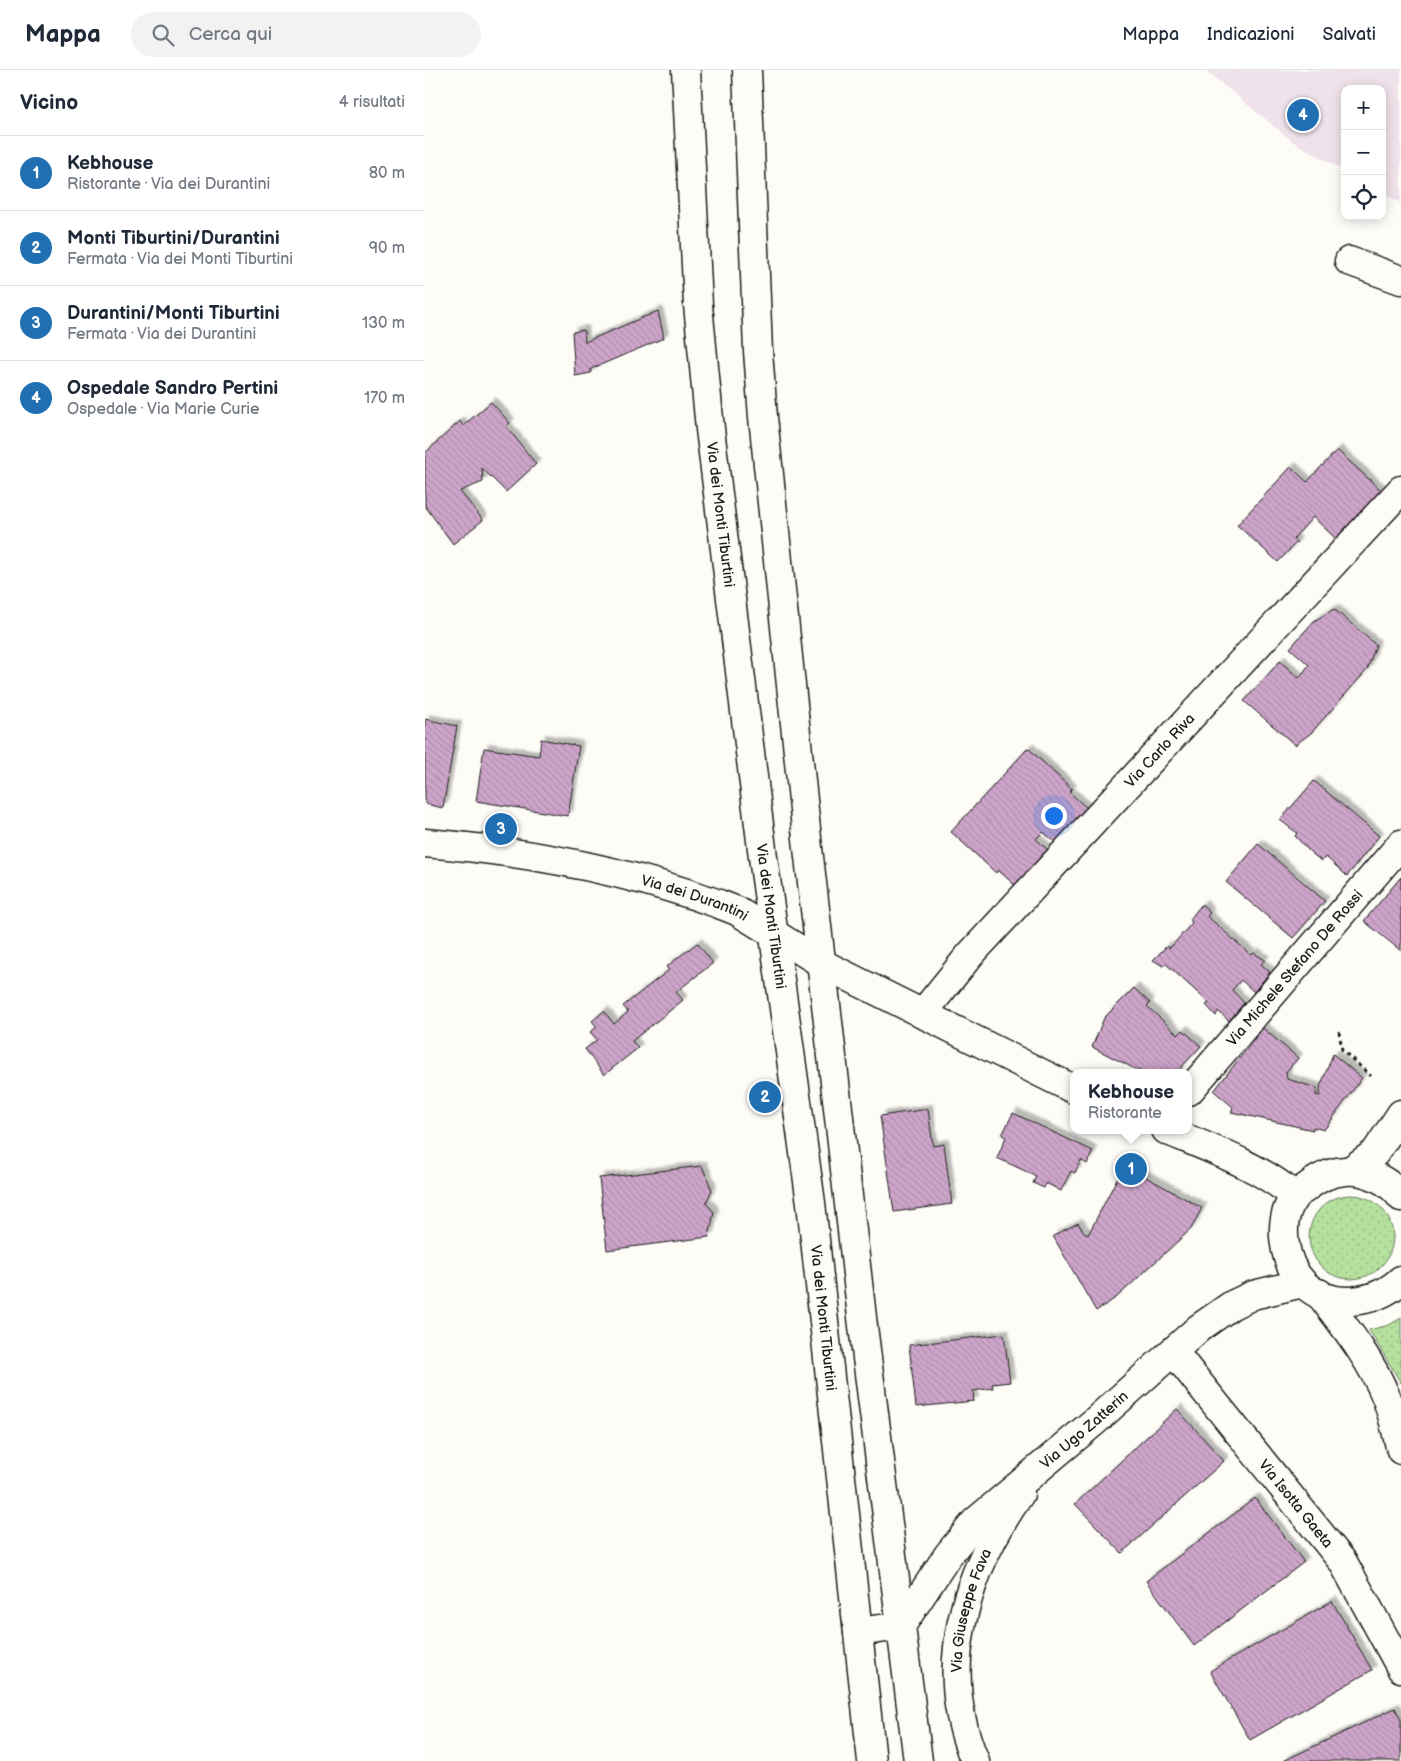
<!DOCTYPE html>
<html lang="it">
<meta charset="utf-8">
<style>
body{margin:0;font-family:"Balsamiq Sans",sans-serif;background:#f2f2f3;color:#1f2937}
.controls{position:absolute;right:15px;top:15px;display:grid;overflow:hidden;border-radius:10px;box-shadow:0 2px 12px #0003}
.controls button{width:45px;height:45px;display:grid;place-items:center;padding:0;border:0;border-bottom:1px solid #e0e1e3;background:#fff;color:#1f2937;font:25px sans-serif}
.you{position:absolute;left:628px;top:745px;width:18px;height:18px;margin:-12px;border:4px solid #fff;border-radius:50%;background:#1a73e8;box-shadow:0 0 0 8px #1a73e833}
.badge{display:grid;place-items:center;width:32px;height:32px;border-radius:50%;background:#1f6fb2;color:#fff;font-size:16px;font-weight:700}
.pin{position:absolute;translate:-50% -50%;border:2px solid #fff;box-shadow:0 1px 5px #0006}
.popup{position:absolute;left:645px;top:999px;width:122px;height:65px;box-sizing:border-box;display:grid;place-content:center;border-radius:10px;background:#fff;filter:drop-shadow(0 1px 4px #0005);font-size:16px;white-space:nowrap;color:#747a83}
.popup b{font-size:19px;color:#1f2937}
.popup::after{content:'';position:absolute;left:50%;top:100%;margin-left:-10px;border:10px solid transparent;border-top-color:#fff}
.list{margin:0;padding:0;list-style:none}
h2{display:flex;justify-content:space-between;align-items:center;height:65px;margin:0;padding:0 20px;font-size:21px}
h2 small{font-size:16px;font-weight:400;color:#747a83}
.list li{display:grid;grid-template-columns:32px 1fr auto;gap:15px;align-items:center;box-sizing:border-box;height:75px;padding:0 20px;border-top:1px solid #e0e1e3}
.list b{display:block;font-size:19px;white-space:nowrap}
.list p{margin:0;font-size:16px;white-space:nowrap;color:#747a83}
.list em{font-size:16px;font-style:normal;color:#747a83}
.icon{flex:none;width:28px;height:28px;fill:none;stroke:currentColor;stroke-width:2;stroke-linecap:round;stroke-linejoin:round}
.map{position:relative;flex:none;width:976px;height:1691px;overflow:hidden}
header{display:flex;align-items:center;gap:30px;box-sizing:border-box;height:70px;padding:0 25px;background:#fff;border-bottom:1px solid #e0e1e3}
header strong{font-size:24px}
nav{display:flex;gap:28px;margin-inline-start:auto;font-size:18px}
.search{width:350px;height:45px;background:#f2f2f3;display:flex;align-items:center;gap:12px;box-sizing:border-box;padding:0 18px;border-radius:28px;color:#747a83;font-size:19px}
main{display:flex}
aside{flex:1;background:#fff}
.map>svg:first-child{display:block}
</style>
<header>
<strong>Mappa</strong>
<div class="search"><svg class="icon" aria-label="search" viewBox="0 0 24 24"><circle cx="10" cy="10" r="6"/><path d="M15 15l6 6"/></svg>Cerca qui</div>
<nav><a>Mappa</a><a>Indicazioni</a><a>Salvati</a></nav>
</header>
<main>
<aside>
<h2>Vicino<small>4 risultati</small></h2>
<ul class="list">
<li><span class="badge">1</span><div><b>Kebhouse</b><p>Ristorante · Via dei Durantini</p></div><em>80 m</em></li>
<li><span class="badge">2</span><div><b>Monti Tiburtini/Durantini</b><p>Fermata · Via dei Monti Tiburtini</p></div><em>90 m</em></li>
<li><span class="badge">3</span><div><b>Durantini/Monti Tiburtini</b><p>Fermata · Via dei Durantini</p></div><em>130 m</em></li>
<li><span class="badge">4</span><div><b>Ospedale Sandro Pertini</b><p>Ospedale · Via Marie Curie</p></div><em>170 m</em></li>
</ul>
</aside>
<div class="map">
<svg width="976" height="1691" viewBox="0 0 976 1691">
<defs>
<pattern id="grass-dots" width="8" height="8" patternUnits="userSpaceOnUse" patternTransform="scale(1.25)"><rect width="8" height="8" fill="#b5e09e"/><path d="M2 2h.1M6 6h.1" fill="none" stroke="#9bc088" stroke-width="1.8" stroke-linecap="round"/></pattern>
<pattern id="building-back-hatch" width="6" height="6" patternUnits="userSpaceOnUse" patternTransform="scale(1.25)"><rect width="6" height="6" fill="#cea5ca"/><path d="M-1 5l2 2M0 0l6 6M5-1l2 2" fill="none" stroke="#b08dad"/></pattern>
<filter id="shadow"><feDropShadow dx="4.5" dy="-4.5" stdDeviation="1" flood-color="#0004"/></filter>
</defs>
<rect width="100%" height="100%" fill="#fdfcf7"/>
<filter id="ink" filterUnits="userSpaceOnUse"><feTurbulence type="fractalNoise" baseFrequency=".02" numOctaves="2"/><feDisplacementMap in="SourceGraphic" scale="10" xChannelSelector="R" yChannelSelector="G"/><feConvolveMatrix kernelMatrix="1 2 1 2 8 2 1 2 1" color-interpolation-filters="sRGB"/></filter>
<g filter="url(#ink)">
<!-- built -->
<polygon fill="#efe2ea" points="780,0 976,0 976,133 957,123 957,19 920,19 920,101 867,71"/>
<!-- grass -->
<g fill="url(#grass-dots)" stroke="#687e5d">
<circle cx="926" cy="1167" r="42"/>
<polygon points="976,1248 976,1313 944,1260 964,1255"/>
</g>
<!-- building -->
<g fill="url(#building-back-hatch)" stroke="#1c1c1c" filter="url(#shadow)">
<polygon points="233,241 239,268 166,299 166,303 150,306 147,262 159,260 160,272"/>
<polygon points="66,332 85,353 81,356 111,394 81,422 57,398 58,412 35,421 58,450 28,474 0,436 0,383 35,351 38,356"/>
<polygon points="912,380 956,420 911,469 888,447 868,469 872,472 853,492 812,455 866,397 882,412"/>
<polygon points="909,539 951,575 942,600 886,663 870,675 819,631 855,591 874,608 884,595 865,578 889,551"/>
<polygon points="0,649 32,656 18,738 0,734"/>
<polygon points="116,669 154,676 143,746 51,731 59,678 114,686"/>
<polygon points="603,678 647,719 644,722 664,740 633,775 618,762 611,769 626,783 594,819 573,800 571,803 526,762"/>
<polygon points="889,711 954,766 922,806 901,787 896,791 883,780 870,766 872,763 855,750"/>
<polygon points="833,774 900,831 868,868 801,812"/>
<polygon points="976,807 976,881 939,851"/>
<polygon points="777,834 785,843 782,846 826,885 829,883 840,890 836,894 845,902 829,922 816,910 807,920 819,933 804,951 793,941 791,946 781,935 784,933 741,894 738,896 728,890 742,876 745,878 767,853 765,849"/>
<polygon points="272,873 288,893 251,922 258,930 207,971 213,978 179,1005 160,979 172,970 165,962 172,957 167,951 179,941 189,954 203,942 198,936 244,900 241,897"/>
<polygon points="709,918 725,933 722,936 753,965 758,960 776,976 751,1003 718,1003 667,977 679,948"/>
<polygon points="838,958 873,988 861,1002 862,1009 892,1018 891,1025 895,1026 895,1017 908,984 937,1008 899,1060 888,1057 888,1060 806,1042 808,1037 789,1021"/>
<polygon points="503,1039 508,1076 519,1074 527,1134 469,1142 455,1046"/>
<polygon points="588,1043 668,1081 662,1094 656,1090 650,1103 646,1101 636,1121 621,1113 619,1118 608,1113 611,1106 572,1088 581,1067 577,1065"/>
<polygon points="699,1095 777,1138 766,1159 692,1227 671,1241 628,1166 653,1153 659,1162 663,1165"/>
<polygon points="277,1096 287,1120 281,1133 289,1142 284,1167 182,1180 174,1108"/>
<polygon points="579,1264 585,1312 567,1314 568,1318 548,1321 549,1331 491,1337 484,1275"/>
<polygon points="752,1339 799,1391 697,1483 650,1434"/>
<polygon points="830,1428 879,1492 769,1576 721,1511"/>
<polygon points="907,1531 947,1600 825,1670 785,1601"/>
<polygon points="970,1638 976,1649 976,1691 858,1691"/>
</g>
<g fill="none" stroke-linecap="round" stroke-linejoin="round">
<defs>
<g id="street">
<polyline points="924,191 976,210"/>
<path id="s1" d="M 497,944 L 544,886 L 976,420"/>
<path id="s2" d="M 764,1021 L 976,774"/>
<polyline points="926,1100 950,1083 976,1044"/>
<path d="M 894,1223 C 919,1256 946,1289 961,1327 C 968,1344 971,1362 976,1380"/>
<path id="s3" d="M 748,1281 L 918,1492 L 976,1598"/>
<path id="s4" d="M 433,1562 L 476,1556 L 523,1485 L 551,1451 L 669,1352 L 774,1258 L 807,1235 L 828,1225 L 878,1213"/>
<path id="s5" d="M 550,1691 C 510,1598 540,1503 595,1424"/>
</g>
<g id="secondary">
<path id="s6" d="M 261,0 L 273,235 L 285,359 L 338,787 L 386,1133 L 447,1691"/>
<polyline points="322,0 333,281 338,347 383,778 438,1256 493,1691"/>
<path id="s7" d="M 0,773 C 100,781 200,800 294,834 L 312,841 L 398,894 L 648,1019"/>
<path d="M 741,1060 C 786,1079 832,1095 870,1126"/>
<path d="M 976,1127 C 964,1110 940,1099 920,1101 C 905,1102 893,1108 882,1117 C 878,1120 873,1123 870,1126 C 851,1151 858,1193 879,1214 C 907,1240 950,1234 976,1210"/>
</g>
</defs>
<!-- street casing -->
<use href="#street" stroke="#1c1c1c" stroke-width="31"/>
<!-- secondary casing -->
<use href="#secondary" stroke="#1c1c1c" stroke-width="31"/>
<!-- path -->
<polyline stroke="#1c1c1c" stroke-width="3" stroke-dasharray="4 4" stroke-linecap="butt" points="914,961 917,980 946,1006"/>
<!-- street -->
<use href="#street" stroke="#fdfcf7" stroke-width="28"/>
<!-- secondary -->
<use href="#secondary" stroke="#fdfcf7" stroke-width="28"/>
</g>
</g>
<g text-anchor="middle" stroke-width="4" stroke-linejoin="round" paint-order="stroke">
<!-- street labels -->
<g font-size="15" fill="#1c1c1c" stroke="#fdfcf7">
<text dy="5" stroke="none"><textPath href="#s6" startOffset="446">Via dei Monti Tiburtini</textPath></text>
<text dy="5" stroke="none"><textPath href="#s1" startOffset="355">Via Carlo Riva</textPath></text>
<text dy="5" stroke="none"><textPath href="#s7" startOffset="276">Via dei Durantini</textPath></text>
<text dy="5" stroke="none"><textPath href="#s6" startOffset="851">Via dei Monti Tiburtini</textPath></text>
<text dy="5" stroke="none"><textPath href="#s2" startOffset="162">Via Michele Stefano De Rossi</textPath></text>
<text dy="5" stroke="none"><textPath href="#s6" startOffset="1256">Via dei Monti Tiburtini</textPath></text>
<text dy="5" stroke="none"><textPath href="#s4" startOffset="314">Via Ugo Zatterin</textPath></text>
<text dy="5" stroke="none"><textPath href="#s3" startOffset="196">Via Isotta Gaeta</textPath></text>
<text dy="5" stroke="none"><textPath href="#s5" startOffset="155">Via Giuseppe Fava</textPath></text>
</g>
</g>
</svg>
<div class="controls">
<button>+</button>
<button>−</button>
<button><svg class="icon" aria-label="locate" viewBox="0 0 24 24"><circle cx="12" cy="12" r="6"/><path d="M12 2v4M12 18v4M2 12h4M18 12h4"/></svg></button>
</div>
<div class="you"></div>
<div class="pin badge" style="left:706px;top:1099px">1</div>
<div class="popup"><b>Kebhouse</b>Ristorante</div>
<div class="pin badge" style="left:340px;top:1027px">2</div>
<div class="pin badge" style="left:76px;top:759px">3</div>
<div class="pin badge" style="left:878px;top:45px">4</div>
</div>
</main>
